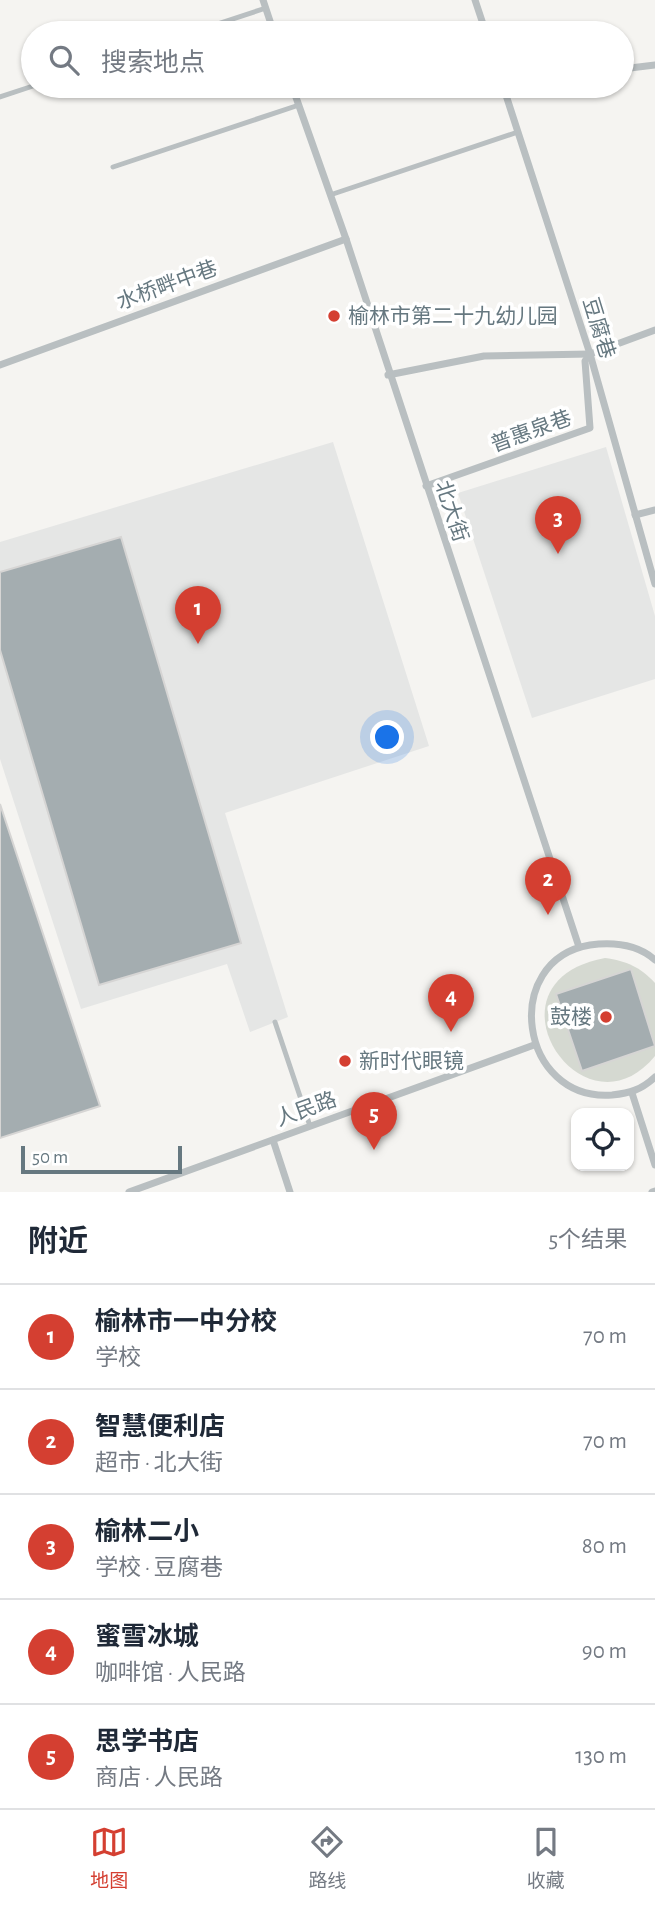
<!DOCTYPE html>
<html lang="zh">
<meta charset="utf-8">
<style>
body{margin:0;font-family:"Alegreya Sans","Noto Sans SC",sans-serif;background:#f2f2f3;color:#1f2937}
.controls{position:absolute;right:21px;bottom:21px;display:grid;overflow:hidden;border-radius:14px;box-shadow:0 2px 5px #0004}
.controls button{width:63px;height:63px;display:grid;place-items:center;padding:0;border:0;border-bottom:2px solid #e0e1e3;background:#fff;color:#1f2937;font:35px sans-serif}
.scale{position:absolute;left:21px;bottom:18px;width:161px;box-sizing:border-box;padding-left:7px;border:4px solid #667880;border-top:0;font-size:19px;line-height:24px;white-space:nowrap;color:#667880;-webkit-text-stroke:5px #fff;paint-order:stroke}
.you{position:absolute;left:388px;top:738px;width:24px;height:24px;margin:-18px;border:5px solid #fff;border-radius:50%;background:#1a73e8;box-shadow:0 0 0 10px #1a73e833}
.badge{display:grid;place-items:center;width:46px;height:46px;border-radius:50%;background:#d43f31;color:#fff;font-size:23px;font-weight:700}
.pin{position:absolute;translate:-50% -58px;filter:drop-shadow(0 2px 4px #0008)}
.pin::after{content:'';position:absolute;top:37px;width:24px;height:21px;background:inherit;clip-path:polygon(0 0,100% 0,50% 100%)}
.list{margin:0;padding:0;list-style:none}
h2{display:flex;justify-content:space-between;align-items:center;height:91px;margin:0;padding:0 28px;font-size:30px}
h2 small{font-size:23px;font-weight:400;color:#747a83}
.list li{display:grid;grid-template-columns:46px 1fr auto;gap:21px;align-items:center;box-sizing:border-box;height:105px;padding:0 28px;border-top:2px solid #e0e1e3}
.list b{display:block;font-size:26px;white-space:nowrap}
.list p{margin:0;font-size:23px;white-space:nowrap;color:#747a83}
.list em{font-size:23px;font-style:normal;color:#747a83}
.icon{flex:none;width:38px;height:38px;fill:none;stroke:currentColor;stroke-width:2;stroke-linecap:round;stroke-linejoin:round}
.map{position:relative;flex:none;width:655px;height:1192px;overflow:hidden}
.search{position:absolute;background:#fff;box-shadow:0 2px 5px #0004;left:21px;right:21px;top:21px;height:77px;display:flex;align-items:center;gap:18px;box-sizing:border-box;padding:0 24px;border-radius:38px;color:#747a83;font-size:26px}
.sheet{height:616px;background:#fff}
nav{display:flex;justify-content:space-around;align-items:center;box-sizing:border-box;height:98px;border-top:2px solid #e0e1e3;background:#fff;font-size:19px;color:#747a83}
nav a{display:grid;justify-items:center;gap:4px}
nav .on{color:#d43f31}
.map>svg:first-child{display:block}
</style>
<div class="map">
<svg width="655" height="1192" viewBox="0 0 655 1192">
<rect width="100%" height="100%" fill="#f5f4f1"/>
<!-- built -->
<g fill="#e5e6e5">
<polygon points="333,442 429,746 225,813 288,1017 250,1032 227,964 81,1009 0,759 0,542"/>
<polygon points="606,447 655,616 655,679 532,718 458,493"/>
</g>
<!-- green -->
<path fill="#d5d9d1" d="M 605,958 C 627,961 640,967 655,983 L 655,1056 C 583,1144 476,982 605,958 Z"/>
<!-- building -->
<g fill="#a4adb0" stroke="#d6d5d4" stroke-width="2">
<polygon points="121,537 241,943 99,985 0,650 0,572"/>
<polygon points="0,804 100,1106 0,1138"/>
<polygon points="631,969 655,1046 582,1071 556,994"/>
</g>
<g fill="none" stroke-linecap="round" stroke-linejoin="round">
<!-- service -->
<g stroke="#b9bfc1" stroke-width="5">
<polyline points="190,33 266,8"/>
<polyline points="0,97 33,86"/>
<polyline points="113,167 299,105"/>
<polyline points="330,195 518,132"/>
<polyline points="275,1022 310,1126"/>
</g>
<!-- minor -->
<g stroke="#b9bfc1" stroke-width="7">
<polyline points="263,0 274,33"/>
<polyline points="475,0 486,33"/>
<polyline points="622,69 655,65"/>
<polyline points="292,86 346,239 579,947"/>
<polyline points="503,86 590,354 655,584"/>
<polyline points="0,365 346,239"/>
<polyline points="388,375 484,356 590,354"/>
<polyline points="426,486 590,428 585,361 590,354 655,330"/>
<polyline points="635,515 655,510"/>
<path d="M 655,960 C 637,944 613,942 590,945 C 500,960 519,1102 612,1095 C 630,1093 641,1090 655,1077"/>
<polyline points="632,1093 655,1165"/>
<polyline points="273,1140 290,1192"/>
<polyline points="129,1192 534,1045"/>
<polyline points="652,1192 655,1191"/>
</g>
</g>
<!-- markers -->
<g fill="#d43f31" stroke="#fff" stroke-width="2.5">
<circle cx="334" cy="316" r="7"/>
<circle cx="606" cy="1017" r="7"/>
<circle cx="345" cy="1061" r="7"/>
</g>
<g text-anchor="middle" stroke-width="7" stroke-linejoin="round" paint-order="stroke">
<!-- street labels -->
<g font-size="21" fill="#667880" stroke="#fff">
<text transform="translate(167 285) rotate(-20)" y="7">水桥畔中巷</text>
<text transform="translate(599 328) rotate(73)" y="7">豆腐巷</text>
<text transform="translate(531 431) rotate(-20)" y="7">普惠泉巷</text>
<text transform="translate(452 511) rotate(72)" y="7">北大街</text>
<text transform="translate(306 1109) rotate(-20)" y="7">人民路</text>
</g>
<!-- poi labels -->
<g font-size="21" fill="#667880" stroke="#fff" text-anchor="start">
<text x="348" y="323">榆林市第二十九幼儿园</text>
<text x="592" y="1024" text-anchor="end">鼓楼</text>
<text x="359" y="1068">新时代眼镜</text>
</g>
</g>
</svg>
<div class="controls">
<button><svg class="icon" aria-label="locate" viewBox="0 0 24 24"><circle cx="12" cy="12" r="6"/><path d="M12 2v4M12 18v4M2 12h4M18 12h4"/></svg></button>
</div>
<div class="scale">50 m</div>
<div class="you"></div>
<div class="pin badge" style="left:198px;top:644px">1</div>
<div class="pin badge" style="left:548px;top:915px">2</div>
<div class="pin badge" style="left:558px;top:554px">3</div>
<div class="pin badge" style="left:451px;top:1032px">4</div>
<div class="pin badge" style="left:374px;top:1150px">5</div>
<div class="search"><svg class="icon" aria-label="search" viewBox="0 0 24 24"><circle cx="10" cy="10" r="6"/><path d="M15 15l6 6"/></svg>搜索地点</div>
</div>
<section class="sheet">
<h2>附近<small>5个结果</small></h2>
<ul class="list">
<li><span class="badge">1</span><div><b>榆林市一中分校</b><p>学校</p></div><em>70 m</em></li>
<li><span class="badge">2</span><div><b>智慧便利店</b><p>超市 · 北大街</p></div><em>70 m</em></li>
<li><span class="badge">3</span><div><b>榆林二小</b><p>学校 · 豆腐巷</p></div><em>80 m</em></li>
<li><span class="badge">4</span><div><b>蜜雪冰城</b><p>咖啡馆 · 人民路</p></div><em>90 m</em></li>
<li><span class="badge">5</span><div><b>思学书店</b><p>商店 · 人民路</p></div><em>130 m</em></li>
</ul>
</section>
<nav>
<a class="on"><svg class="icon" aria-label="map" viewBox="0 0 24 24"><path d="M3 6l6-2 6 2 6-2v14l-6 2-6-2-6 2zM9 4v14M15 6v14"/></svg>地图</a>
<a><svg class="icon" aria-label="directions" viewBox="0 0 24 24"><path d="M12 3l9 9-9 9-9-9zM9 14v-3h6M13 9l2 2-2 2"/></svg>路线</a>
<a><svg class="icon" aria-label="saved" viewBox="0 0 24 24"><path d="M7 4h10v16l-5-4-5 4z"/></svg>收藏</a>
</nav>
